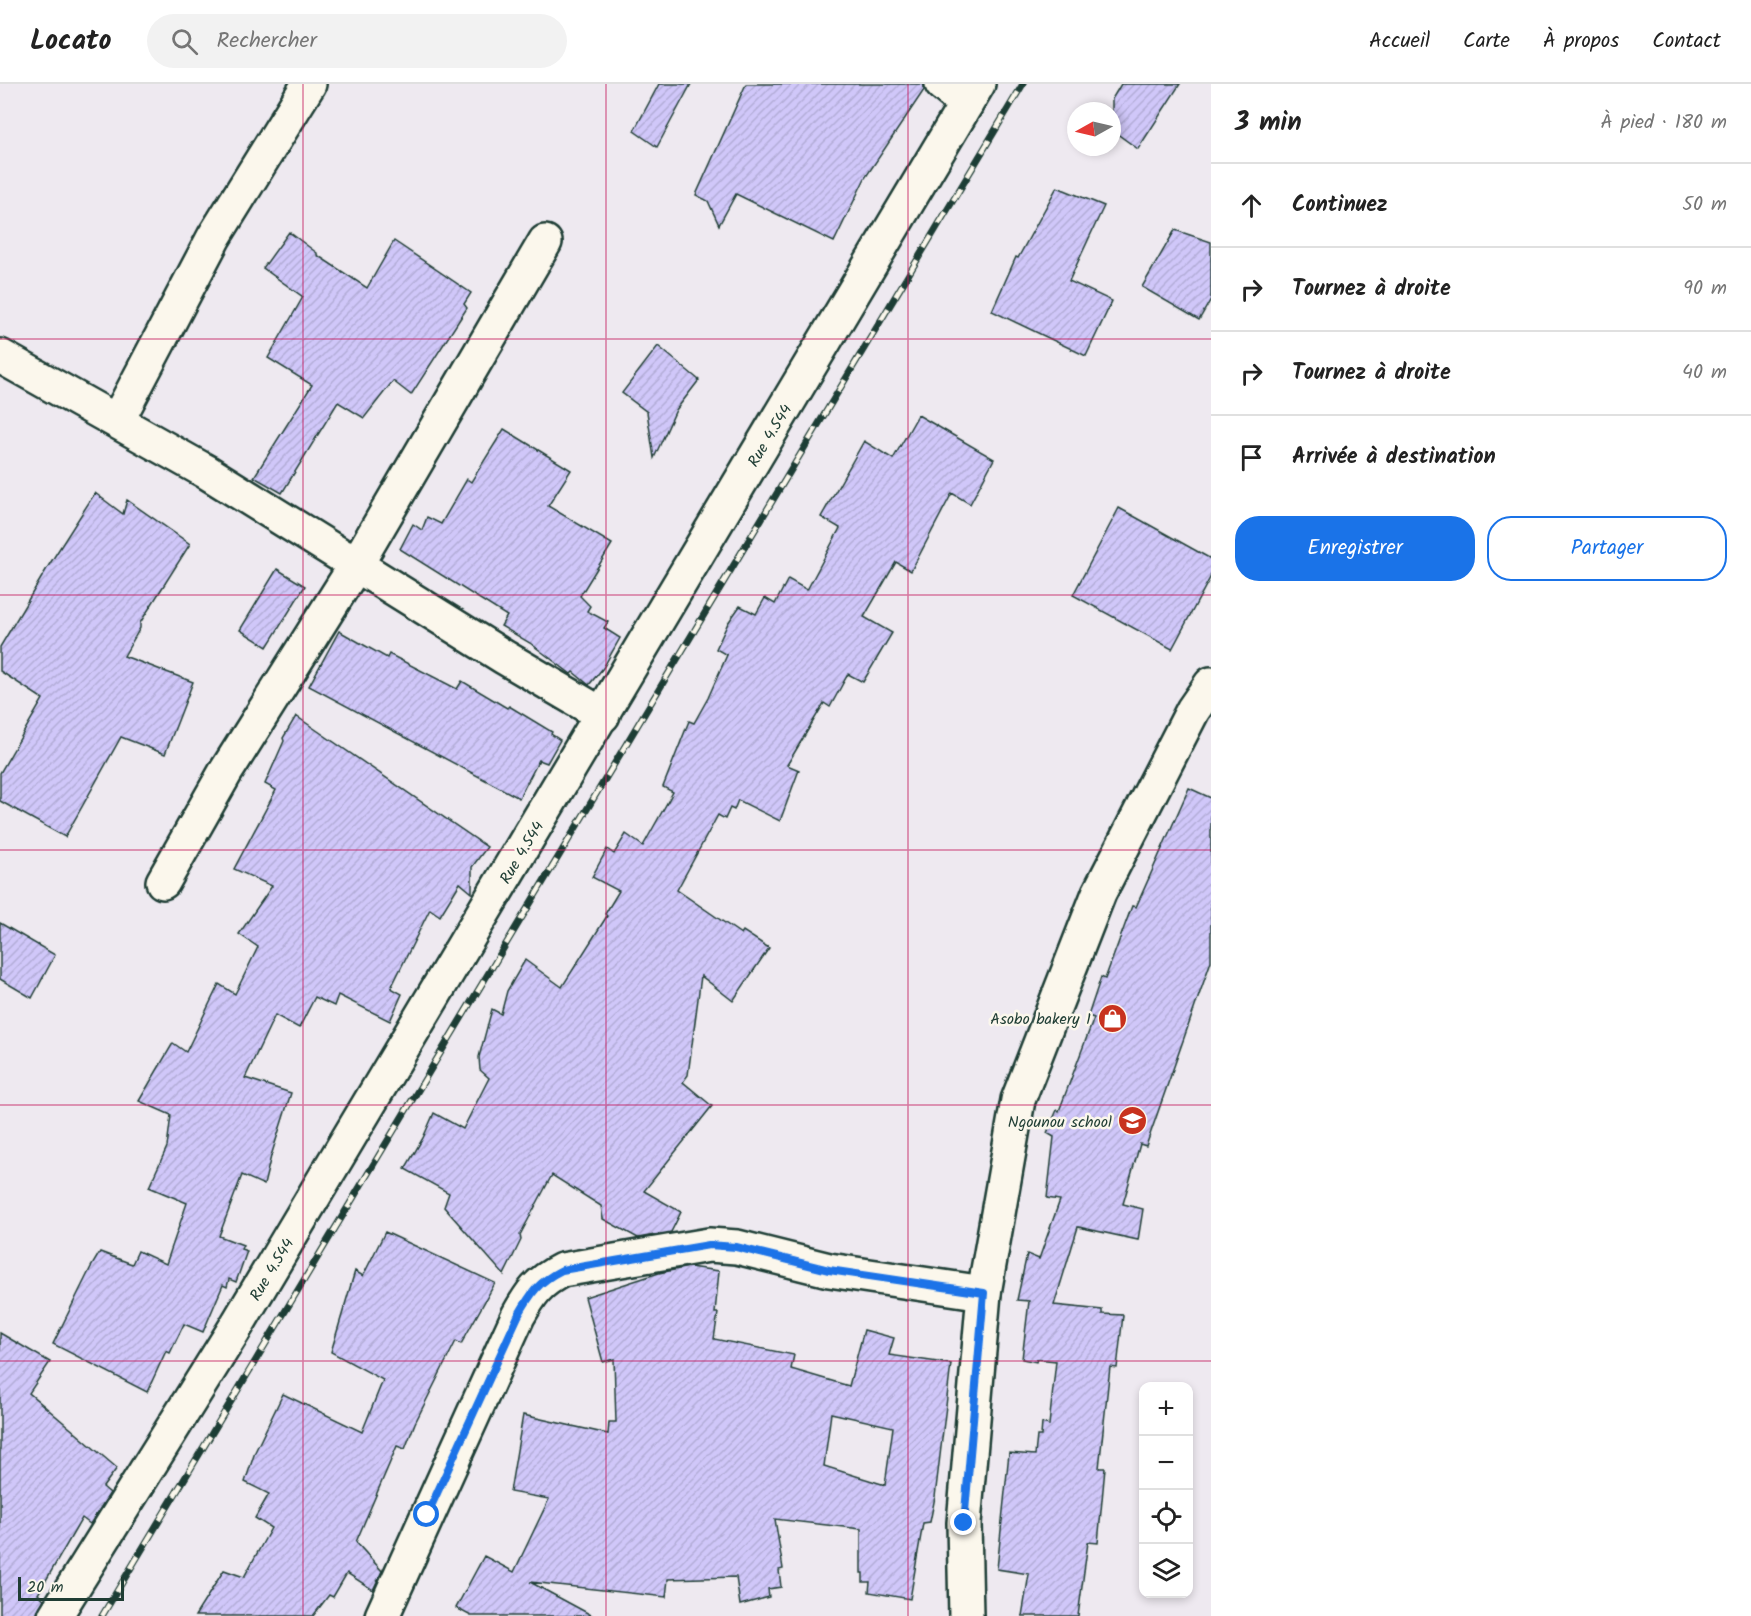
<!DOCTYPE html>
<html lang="fr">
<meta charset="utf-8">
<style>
body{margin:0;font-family:Kalam,sans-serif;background:#f2f2f2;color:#222}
.controls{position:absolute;right:18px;bottom:18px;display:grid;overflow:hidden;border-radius:12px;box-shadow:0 3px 9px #0003}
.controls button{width:54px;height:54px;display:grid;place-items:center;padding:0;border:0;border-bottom:2px solid #e0e0e0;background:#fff;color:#222;font:30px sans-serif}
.compass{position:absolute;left:1067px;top:18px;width:54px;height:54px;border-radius:50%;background:#fff;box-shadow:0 3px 9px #0003;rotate:262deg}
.scale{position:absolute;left:18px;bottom:15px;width:106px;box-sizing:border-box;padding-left:6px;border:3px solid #1f3d34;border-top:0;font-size:16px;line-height:21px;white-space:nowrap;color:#1f3d34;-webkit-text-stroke:4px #fbf7ec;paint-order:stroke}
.stop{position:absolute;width:18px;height:18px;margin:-14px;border:4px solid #1a73e8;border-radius:50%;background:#fff}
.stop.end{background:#1a73e8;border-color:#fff;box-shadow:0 2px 6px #0008}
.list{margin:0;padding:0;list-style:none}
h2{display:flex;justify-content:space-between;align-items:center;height:78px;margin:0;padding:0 24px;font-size:26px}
h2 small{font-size:20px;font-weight:400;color:#767676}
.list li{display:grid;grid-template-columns:39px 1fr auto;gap:18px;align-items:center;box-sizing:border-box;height:84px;padding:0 24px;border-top:2px solid #e0e0e0}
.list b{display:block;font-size:22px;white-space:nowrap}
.list em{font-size:20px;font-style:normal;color:#767676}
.actions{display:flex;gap:12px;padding:18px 24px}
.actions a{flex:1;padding:14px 0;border:2px solid #1a73e8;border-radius:24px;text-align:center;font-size:21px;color:#1a73e8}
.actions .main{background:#1a73e8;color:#fff}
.icon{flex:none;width:33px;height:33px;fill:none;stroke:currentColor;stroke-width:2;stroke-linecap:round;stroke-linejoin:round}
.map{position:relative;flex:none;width:1211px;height:1532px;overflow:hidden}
header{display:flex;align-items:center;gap:36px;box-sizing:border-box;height:84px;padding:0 30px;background:#fff;border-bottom:2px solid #e0e0e0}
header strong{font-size:28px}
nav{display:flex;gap:33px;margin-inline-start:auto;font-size:21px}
.search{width:420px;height:54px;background:#f2f2f2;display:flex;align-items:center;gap:15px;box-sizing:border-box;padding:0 21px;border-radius:33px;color:#767676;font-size:22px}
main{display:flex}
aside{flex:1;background:#fff}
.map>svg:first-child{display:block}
</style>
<header>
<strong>Locato</strong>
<div class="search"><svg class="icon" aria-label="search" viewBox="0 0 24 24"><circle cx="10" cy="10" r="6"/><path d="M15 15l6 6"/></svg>Rechercher</div>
<nav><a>Accueil</a><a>Carte</a><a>À propos</a><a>Contact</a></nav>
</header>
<main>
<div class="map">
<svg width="1211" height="1532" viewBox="0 0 1211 1532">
<defs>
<pattern id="building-hatch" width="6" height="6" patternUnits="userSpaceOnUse" patternTransform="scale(1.5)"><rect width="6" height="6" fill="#d0c7f9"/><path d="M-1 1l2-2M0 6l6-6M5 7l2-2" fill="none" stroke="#b2acd6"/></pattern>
</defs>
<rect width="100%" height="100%" fill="#eee9f0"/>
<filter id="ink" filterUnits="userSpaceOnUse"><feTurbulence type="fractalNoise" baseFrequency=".0167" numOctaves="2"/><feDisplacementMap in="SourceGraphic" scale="12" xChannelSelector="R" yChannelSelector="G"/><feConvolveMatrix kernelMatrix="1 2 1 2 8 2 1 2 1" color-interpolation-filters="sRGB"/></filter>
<g filter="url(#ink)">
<!-- building -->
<g fill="url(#building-hatch)" stroke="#1f3d34" stroke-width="1.5" fill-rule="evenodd">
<polygon points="659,0 691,0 657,63 634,47"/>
<polygon points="746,0 924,0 924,6 865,94 834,158 736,110 719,141 708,117 696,111"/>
<polygon points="1121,0 1180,0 1138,65 1112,46 1112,15"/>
<polygon points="1057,103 1104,122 1069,197 1112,217 1086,272 992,227 1016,173 1018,174"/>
<polygon points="1175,146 1211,158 1211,215 1199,236 1142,203"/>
<polygon points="289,148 317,169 317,171 367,204 394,157 471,209 464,220 467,224 411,311 393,297 364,334 338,318 282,409 254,393 312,301 268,274 303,213 263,184"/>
<polygon points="658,262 699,296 676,326 654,374 647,328 622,309"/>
<polygon points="918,331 994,375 970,420 952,409 911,487 896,478 864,533 892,549 863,598 848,590 830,623 824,619 787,681 799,686 780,737 738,716 734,726 730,724 725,735 718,731 677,806 741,850 743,847 769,864 733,917 701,892 688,991 683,998 712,1022 644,1107 681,1128 671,1148 638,1154 603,1135 601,1122 552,1091 520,1151 521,1156 504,1191 444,1123 449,1109 405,1085 423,1054 434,1029 463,1045 489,994 480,986 479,973 492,925 501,930 507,907 525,876 562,903 607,832 605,830 619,807 592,793 607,765 614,770 626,750 643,762 673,708 663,703 689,637 694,639 708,614 727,571 716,565 728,539 740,522 756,530 765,514 775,520 788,495 807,506 840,444 821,433 864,357 893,375"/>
<polygon points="504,345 571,386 548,422 612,460 580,512 590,522 587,527 608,538 604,544 620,554 603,584 589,601 573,588 571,590 530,559 501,542 507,532 400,465 413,440 422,446 427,433 441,440 467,395 471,398"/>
<polygon points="95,409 123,430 127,416 190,460 140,539 140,544 124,572 193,598 165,670 121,653 65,753 0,717 0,689 43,615 0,587 0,563 49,481"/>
<polygon points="1119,424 1211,475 1211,492 1172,565 1073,511"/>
<polygon points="277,485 305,502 267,563 240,546"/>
<polygon points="339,547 387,574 389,570 457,605 462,597 507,624 509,622 552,648 551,650 560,656 547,679 539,676 519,714 309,602"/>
<polygon points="296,632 487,763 472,783 472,809 460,799 440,832 430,825 391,904 402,910 390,937 338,911 334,922 315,913 299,944 275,931 245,994 291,1009 271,1072 264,1101 242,1091 219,1152 243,1161 241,1165 247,1167 236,1198 229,1195 227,1203 223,1201 203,1248 184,1240 170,1269 166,1267 147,1308 53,1260 91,1183 100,1168 132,1180 138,1167 166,1180 187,1119 149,1103 167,1063 171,1031 139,1017 173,959 186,968 219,900 235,910 258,863 239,850 272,802 234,785 276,706 265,700 284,657 283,654"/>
<polygon points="1189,704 1211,714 1211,877 1146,1062 1140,1060 1123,1120 1143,1125 1138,1156 1078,1143 1054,1221 1102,1226 1102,1230 1123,1231 1117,1284 1110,1283 1099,1384 1105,1384 1098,1459 1088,1458 1078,1532 1022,1532 1029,1490 997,1485 1009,1369 1035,1371 1037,1352 1041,1352 1042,1339 1049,1341 1056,1277 1037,1275 1036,1278 1022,1275 1029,1217 1017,1216 1027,1170 1039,1175 1060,1116 1047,1114 1054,1053 1047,1049 1057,1026 1059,1027 1094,934 1088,932 1101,893 1105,895 1132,822 1136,823"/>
<polygon points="0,839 55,871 32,914 0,895"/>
<polygon points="385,1148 495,1199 461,1260 456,1257 415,1339 405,1365 397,1362 356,1458 382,1487 373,1506 347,1489 333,1513 329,1511 313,1532 195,1532 224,1486 244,1493 271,1444 255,1434 269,1410 245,1398 255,1368 283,1310 362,1348 383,1296 331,1268 355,1187 363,1192"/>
<path d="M 689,1183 L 719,1187 L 715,1229 L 718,1229 L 714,1255 L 794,1271 L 791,1285 L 849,1302 L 864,1246 L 894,1254 L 889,1271 L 951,1280 L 935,1413 L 930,1438 L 923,1439 L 910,1515 L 869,1508 L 870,1498 L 863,1498 L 863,1489 L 861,1489 L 861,1445 L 775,1435 L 783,1485 L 779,1486 L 781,1503 L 768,1505 L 769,1513 L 740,1521 L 736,1493 L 668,1495 L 666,1513 L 530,1498 L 593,1532 L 471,1532 L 456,1524 L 484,1472 L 514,1488 L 549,1415 L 510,1408 L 523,1331 L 608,1350 L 609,1338 L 616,1338 L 614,1275 L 603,1278 L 585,1213 L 659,1189 ZM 831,1329 L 893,1343 L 885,1401 L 824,1382 Z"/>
<polygon points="0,1249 50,1278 29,1309 117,1384 103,1403 110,1409 90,1440 82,1434 38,1510 44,1515 36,1532 0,1532"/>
</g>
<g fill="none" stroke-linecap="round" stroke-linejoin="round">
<defs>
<g id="street">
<polyline points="942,0 966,20"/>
<polyline points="0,272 207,388 504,573 603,631"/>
<polyline points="117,337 214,153 309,0"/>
<polyline points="163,798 225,689 356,481 545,158"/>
<polyline points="55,1532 234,1246 978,0"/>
<path d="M 382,1532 L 518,1232 C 531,1209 538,1198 562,1186 L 709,1161 L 737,1163 L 829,1186 L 984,1209"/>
<polyline points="966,1532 964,1439 984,1209 1018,1016 1099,809 1193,626 1211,600"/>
</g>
</defs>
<!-- street casing -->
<use href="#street" stroke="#1f3d34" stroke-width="38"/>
<!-- street -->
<use href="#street" stroke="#fbf7ec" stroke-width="33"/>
<defs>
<polyline id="rail" points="102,1532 1023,0"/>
</defs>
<!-- rail casing -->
<use href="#rail" stroke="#1f3d34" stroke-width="7"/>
<!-- rail -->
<use href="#rail" stroke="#fbf7ec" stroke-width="4.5" stroke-dasharray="14" stroke-linecap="butt"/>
</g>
</g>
<g fill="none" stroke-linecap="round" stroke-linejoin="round" filter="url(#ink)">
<!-- route -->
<path stroke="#1a73e8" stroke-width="8" d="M 427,1431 L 518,1232 C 531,1209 538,1198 562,1186 L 709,1161 L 736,1163 L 829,1186 L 984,1209 L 964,1439"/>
</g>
<!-- grid -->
<path fill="none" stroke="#c2185b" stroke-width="1.5" stroke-opacity="0.55" d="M 303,0 L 303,1532M 606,0 L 606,1532M 908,0 L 908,1532M 0,255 L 1211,255M 0,511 L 1211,511M 0,766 L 1211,766M 0,1021 L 1211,1021M 0,1277 L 1211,1277"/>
<!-- icons -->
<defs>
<symbol id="shop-disc" viewBox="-11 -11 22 22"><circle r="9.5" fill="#c8321e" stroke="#fbf7ec"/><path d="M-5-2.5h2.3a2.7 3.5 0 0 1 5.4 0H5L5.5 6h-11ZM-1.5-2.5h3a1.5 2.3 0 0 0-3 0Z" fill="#fff"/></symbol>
<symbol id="school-disc" viewBox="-11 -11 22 22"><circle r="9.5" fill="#c8321e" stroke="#fbf7ec"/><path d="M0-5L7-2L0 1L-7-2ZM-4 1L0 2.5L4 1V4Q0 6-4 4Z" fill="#fff"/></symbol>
</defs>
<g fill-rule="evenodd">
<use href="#shop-disc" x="1096" y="918" width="33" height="33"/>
<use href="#school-disc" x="1116" y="1020" width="33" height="33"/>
</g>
<g text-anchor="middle" stroke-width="5" stroke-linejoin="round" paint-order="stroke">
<!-- street labels -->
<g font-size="16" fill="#1f3d34" stroke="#fbf7ec">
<text transform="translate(769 351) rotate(-59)" y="6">Rue 4.544</text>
<text transform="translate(521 768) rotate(-59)" y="6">Rue 4.544</text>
<text transform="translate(271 1185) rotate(-59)" y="6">Rue 4.544</text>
</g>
<!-- poi labels -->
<g font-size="16" fill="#1f3d34" stroke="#fbf7ec" text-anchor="end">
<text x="1091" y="940">Asobo bakery 1</text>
<text x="1112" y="1043">Ngounou school</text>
</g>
</g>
</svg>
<div class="controls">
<button>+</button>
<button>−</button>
<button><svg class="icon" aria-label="locate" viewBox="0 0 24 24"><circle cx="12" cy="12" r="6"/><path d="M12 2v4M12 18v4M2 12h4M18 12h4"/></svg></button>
<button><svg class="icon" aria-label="layers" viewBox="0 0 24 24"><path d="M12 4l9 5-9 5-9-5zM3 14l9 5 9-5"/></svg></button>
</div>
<svg class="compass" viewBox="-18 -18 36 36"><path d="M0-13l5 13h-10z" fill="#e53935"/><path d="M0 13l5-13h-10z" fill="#767676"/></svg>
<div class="scale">20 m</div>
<div class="stop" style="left:427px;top:1431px"></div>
<div class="stop end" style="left:964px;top:1439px"></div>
</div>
<aside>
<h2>3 min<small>À pied · 180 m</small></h2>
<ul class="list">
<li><svg class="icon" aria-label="ahead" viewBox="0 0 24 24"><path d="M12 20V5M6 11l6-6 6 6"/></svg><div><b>Continuez</b></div><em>50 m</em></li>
<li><svg class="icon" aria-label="right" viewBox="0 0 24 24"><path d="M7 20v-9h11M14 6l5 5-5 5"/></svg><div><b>Tournez à droite</b></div><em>90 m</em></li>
<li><svg class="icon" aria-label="right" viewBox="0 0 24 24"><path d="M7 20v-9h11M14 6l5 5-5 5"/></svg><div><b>Tournez à droite</b></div><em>40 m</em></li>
<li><svg class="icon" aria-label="arrive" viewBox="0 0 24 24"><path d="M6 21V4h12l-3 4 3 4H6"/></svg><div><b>Arrivée à destination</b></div></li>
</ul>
<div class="actions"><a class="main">Enregistrer</a><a>Partager</a></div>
</aside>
</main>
